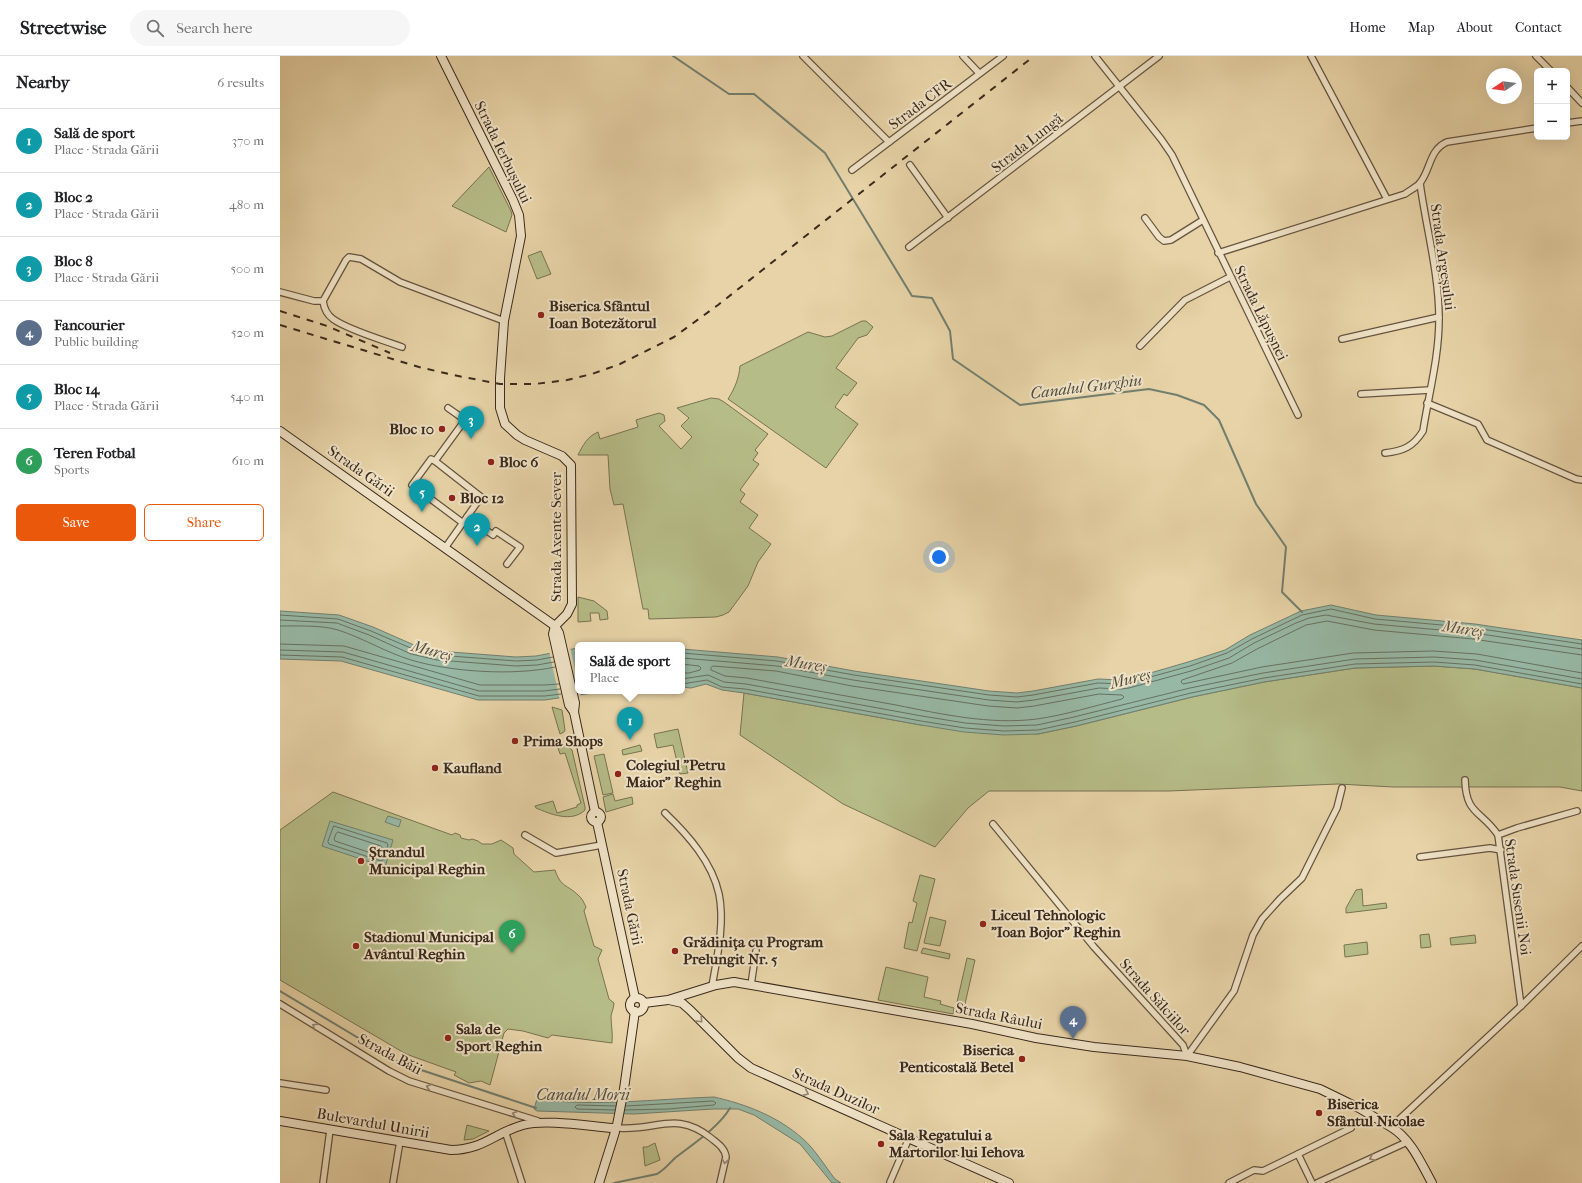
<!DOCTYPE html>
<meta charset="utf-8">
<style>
body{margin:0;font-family:"IM FELL French Canon",serif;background:#f6f6f6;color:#202124}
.controls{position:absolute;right:12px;top:12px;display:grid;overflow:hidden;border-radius:6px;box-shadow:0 4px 16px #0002}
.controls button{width:36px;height:36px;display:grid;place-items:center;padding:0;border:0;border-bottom:1px solid #e0e0e0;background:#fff;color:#202124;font:20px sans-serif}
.compass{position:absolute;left:1206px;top:12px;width:36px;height:36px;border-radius:50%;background:#fff;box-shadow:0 4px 16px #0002;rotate:257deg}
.you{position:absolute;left:659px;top:501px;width:14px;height:14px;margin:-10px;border:3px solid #fff;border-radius:50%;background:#1a73e8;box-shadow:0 0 0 6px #1a73e833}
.badge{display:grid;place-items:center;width:26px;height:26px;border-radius:50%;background:#ea580c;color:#fff;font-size:13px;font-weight:700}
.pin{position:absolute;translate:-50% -33px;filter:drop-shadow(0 1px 2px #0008)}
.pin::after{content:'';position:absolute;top:21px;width:14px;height:12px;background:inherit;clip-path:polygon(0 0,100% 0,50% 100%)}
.popup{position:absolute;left:295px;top:586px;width:110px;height:52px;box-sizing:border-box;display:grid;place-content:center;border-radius:6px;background:#fff;filter:drop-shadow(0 1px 3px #0005);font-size:13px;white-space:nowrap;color:#757577}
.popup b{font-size:15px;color:#202124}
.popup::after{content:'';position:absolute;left:50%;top:100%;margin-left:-8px;border:8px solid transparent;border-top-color:#fff}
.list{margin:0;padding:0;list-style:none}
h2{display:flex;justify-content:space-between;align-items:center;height:52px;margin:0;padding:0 16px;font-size:17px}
h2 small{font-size:13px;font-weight:400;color:#757577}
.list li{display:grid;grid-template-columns:26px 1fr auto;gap:12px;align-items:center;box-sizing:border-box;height:64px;padding:0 16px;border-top:1px solid #e0e0e0}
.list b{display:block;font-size:15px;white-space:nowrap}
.list p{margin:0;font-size:13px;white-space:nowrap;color:#757577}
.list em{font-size:13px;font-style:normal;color:#757577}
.actions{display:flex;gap:8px;padding:12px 16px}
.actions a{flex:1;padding:9px 0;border:1px solid #ea580c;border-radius:6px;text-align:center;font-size:14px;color:#ea580c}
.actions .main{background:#ea580c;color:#fff}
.icon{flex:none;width:22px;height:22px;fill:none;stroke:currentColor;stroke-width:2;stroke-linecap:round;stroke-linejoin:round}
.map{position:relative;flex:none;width:1302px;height:1127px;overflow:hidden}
header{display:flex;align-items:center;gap:24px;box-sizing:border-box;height:56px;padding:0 20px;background:#fff;border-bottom:1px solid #e0e0e0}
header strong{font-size:19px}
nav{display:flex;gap:22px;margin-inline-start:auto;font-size:14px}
.search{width:280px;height:36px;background:#f6f6f6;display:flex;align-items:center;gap:10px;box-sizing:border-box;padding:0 14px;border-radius:22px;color:#757577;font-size:15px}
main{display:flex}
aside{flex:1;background:#fff}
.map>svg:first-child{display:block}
</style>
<header>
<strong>Streetwise</strong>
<div class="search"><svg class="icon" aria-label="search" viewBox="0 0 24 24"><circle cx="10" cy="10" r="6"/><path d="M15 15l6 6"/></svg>Search here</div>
<nav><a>Home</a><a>Map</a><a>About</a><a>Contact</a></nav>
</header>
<main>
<aside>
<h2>Nearby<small>6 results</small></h2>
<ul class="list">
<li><span class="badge" style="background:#0f9aa8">1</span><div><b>Sală de sport</b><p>Place · Strada Gării</p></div><em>370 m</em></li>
<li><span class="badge" style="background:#0f9aa8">2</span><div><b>Bloc 2</b><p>Place · Strada Gării</p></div><em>480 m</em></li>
<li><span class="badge" style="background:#0f9aa8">3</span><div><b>Bloc 8</b><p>Place · Strada Gării</p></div><em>500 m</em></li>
<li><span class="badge" style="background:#5c6f8a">4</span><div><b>Fancourier</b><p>Public building</p></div><em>520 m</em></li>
<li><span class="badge" style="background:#0f9aa8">5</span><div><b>Bloc 14</b><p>Place · Strada Gării</p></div><em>540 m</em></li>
<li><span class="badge" style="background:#2e9e5b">6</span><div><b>Teren Fotbal</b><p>Sports</p></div><em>610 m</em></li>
</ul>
<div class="actions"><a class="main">Save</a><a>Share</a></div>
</aside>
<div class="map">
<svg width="1302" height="1127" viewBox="0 0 1302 1127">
<rect width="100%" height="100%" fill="#e7d3a7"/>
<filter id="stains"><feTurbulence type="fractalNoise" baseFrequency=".005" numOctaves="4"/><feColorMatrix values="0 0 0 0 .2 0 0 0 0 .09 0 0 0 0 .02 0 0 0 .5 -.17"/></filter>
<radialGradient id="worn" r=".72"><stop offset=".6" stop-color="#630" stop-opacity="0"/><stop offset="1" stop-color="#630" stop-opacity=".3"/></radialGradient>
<!-- green -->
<g fill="#b6bc87" stroke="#787352">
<polygon points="209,111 231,155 232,159 226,176 172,150"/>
<polygon points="261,195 271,218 257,223 248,200"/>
<path d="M 582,265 L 586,265 L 593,271 L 587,279 L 578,282 L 556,312 L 577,327 L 567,340 L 564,338 L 555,351 L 578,368 L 546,412 L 448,343 C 455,332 459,322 460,310 L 528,276 L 545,281 L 552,280 Z"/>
<path d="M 431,342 L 439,343 L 444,346 L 488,378 L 475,394 L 478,397 L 473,404 L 479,408 L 460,434 L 465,438 L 460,446 L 478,459 L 469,472 L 491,488 L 478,506 L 468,530 L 449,556 L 443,559 L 436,561 L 369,563 L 368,553 L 363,553 L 343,448 L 334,449 L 330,433 L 328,399 L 298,399 C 303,389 307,381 318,376 L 320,383 L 358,371 L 356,364 L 379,357 L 384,359 L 385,365 L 379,370 L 401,393 L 412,381 L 401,370 L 409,362 L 397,352 Z"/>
<polygon points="298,541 314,545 327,555 328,563 320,564 319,557 310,557 311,565 298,566"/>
<polygon points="1154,610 1195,613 1302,632 1302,735 1280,731 1113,731 1058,728 889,735 709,735 688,752 655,791 563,748 460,679 464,637 641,669 758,678 796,670 912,641 984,626 1075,612"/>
<polygon points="272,651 282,654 285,674 284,676 280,678"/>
<polygon points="398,673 408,717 400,718 393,689 377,692 374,678"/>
<polygon points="360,689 362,695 343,699 342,694"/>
<path d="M 287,690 L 292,694 L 305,751 L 305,754 C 292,767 270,758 256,752 L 255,750 L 273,745 L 277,757 L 297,751 L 297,749 L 301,747 L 285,697 L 280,698 L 278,692 Z"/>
<polygon points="324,698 333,737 323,739 314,700"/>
<path d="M 53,736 L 172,779 L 175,777 L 180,779 L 181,782 L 189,784 L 192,783 L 198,785 L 202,788 L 212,788 L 221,784 L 233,792 L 234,798 L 254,816 L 275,814 C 281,832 287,828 299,840 C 302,842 304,847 306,851 L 304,855 L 314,890 L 322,894 L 318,903 L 329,943 L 334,947 C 334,951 332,955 331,960 C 331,969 333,977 332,987 L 272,979 L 268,982 L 243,975 L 228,973 L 224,977 L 210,1029 L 201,1025 L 189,1027 L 174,1019 L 176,1016 L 126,998 L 0,924 L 0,774 Z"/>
<polygon points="333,738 335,745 352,741 353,748 326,756 323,741"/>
<polygon points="640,819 655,823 637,895 624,892 629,866 632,867 637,847 633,845"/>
<polygon points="1082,833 1083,850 1106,847 1107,852 1066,857 1066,852 1076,834"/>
<polygon points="650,861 666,865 660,890 644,887"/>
<polygon points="1149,878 1151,891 1141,892 1140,879"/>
<polygon points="1195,879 1196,887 1171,889 1170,882"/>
<polygon points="1087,886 1088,898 1065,901 1064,889"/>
<polygon points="643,892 670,898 669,903 641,897"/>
<polygon points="687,902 695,904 685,948 677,946"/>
<polygon points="606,911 648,921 644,941 661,945 660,948 674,952 673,958 598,944"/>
<polygon points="187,1069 209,1075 193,1083 184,1084"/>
<polygon points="375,1087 380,1104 365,1110 363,1091 367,1091"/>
</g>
<!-- water -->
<g fill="#97b8a5" stroke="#727f6f">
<polygon points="1051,549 1096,559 1195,568 1302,584 1302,632 1195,613 1154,610 1075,612 984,626 912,641 796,670 758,678 724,679 684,676 641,669 464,637 442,634 426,628 411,632 402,631 402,593 498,601 574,615 709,635 737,637 753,635 818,623 842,624 860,620 908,606 945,594 970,579 1021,555"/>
<polygon points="0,555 59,559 93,571 134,589 158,595 236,601 256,600 298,592 298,635 326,635 265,644 198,644 61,605 0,603"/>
<polygon points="108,760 121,764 119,771 105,766"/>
<polygon points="50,765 113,784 105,811 42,790"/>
<path d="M 434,1041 C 465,1048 497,1060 522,1082 C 535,1093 544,1109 555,1123 L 561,1127 L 552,1127 L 520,1088 L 474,1059 L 458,1053 L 433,1053 L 354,1058 L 257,1055 L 254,1053 L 257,1043 C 316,1051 375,1043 434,1041 Z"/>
</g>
<!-- pier -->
<polygon fill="#e7d3a7" points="290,591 298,627 298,635 300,635 301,641 280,645 269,595"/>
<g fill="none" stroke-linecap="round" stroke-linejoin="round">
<!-- shore -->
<g stroke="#687161" stroke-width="1">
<polyline points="0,559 58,563 91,575 133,593 157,599 236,605 257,604 273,601"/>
<polyline points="0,564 57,567 89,579 131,598 157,604 236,610 257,609 274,606"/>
<path d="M 0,570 C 17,570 42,569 58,574 C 83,582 105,596 131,604 C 171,616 234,620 275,611"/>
<polyline points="0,588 64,590 200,629 264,629 279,628"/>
<polyline points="0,594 63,596 199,635 264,635 280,633"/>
<polyline points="402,597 497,605 574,619 709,639 737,641 753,639 818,627 842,628 849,627 910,610 947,597 972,583 1022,559 1051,553 1095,563 1195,572 1302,588"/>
<polyline points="0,599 62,601 199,640 265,640 281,638"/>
<polyline points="1302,599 1193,583 1094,574 1047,565 1026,569 977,593 952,607 902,624 901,626 903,628 982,611 1073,597 1153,595 1197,598 1302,617"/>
<polyline points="402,602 497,610 573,624 709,644 737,646 754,644 819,632 841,633 849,632 911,615 949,602 974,587 1016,567 1029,562 1046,559 1094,568 1194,577 1302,593"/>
<polyline points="402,608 419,610 421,612 420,614 409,617 402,617"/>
<path d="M 433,610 L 496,615 L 572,630 L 708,650 L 737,652 L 754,650 L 819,638 L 842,639 L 844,641 L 842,643 C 814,650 785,659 757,663 C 710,669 661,658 616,649 C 566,640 516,631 467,622 L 445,620 L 431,614 L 431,612 Z"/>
<polyline points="402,623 428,619 444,626 466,628 642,660 685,667 724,670 757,669 794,661 910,632 983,617 1075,603 1154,601 1195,604 1302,623"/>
<polyline points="402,628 427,624 442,631 465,633 641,665 685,672 724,675 758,674 795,666 911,637 984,622 1075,608 1154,606 1195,609 1302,628"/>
<polygon points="54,770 107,787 108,789 103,804 101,805 49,788 48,786"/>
<polygon points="58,776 101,790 102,792 100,798 97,799 55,785 54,783 56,778"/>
<polyline points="335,1054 297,1053 295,1051 297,1049 336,1050"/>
<polyline points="345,1054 388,1053 434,1049 436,1047 433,1045 346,1050"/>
</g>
<!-- stream -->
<g stroke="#727f6f" stroke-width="2">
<polyline points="393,0 449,38 474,38 545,97 632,240 652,242 670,275 673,303 740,349 869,333 897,339 924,349 939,364 976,448 1006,491 1002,536 1022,556"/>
<polyline points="0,935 120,1007 256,1052"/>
<path d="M 334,1127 L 377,1118 C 384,1114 389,1108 395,1102 C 413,1088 439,1071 450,1052"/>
</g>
<defs>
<g id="street">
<polyline points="523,0 609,86"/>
<polyline points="683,0 699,17"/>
<polyline points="815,0 881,83 892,99 1018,359"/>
<polyline points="1031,0 1107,143"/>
<polyline points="1256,0 1271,15"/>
<polyline points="1287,31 1302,47"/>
<polyline points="1287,67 1302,65"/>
<polyline points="630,109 668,162"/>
<polyline points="572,114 723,0"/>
<polyline points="865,162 879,181 884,185 891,184 923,164"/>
<polyline points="629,191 879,0"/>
<path d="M 938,197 L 1125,138 C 1130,134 1137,131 1140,127 C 1151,113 1149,94 1167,86 L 1257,72"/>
<polyline points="0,236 34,245 43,245"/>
<polyline points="1062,283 1159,261"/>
<polyline points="860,290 905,244 950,221"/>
<path d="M 122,291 C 103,284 68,274 53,263 C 46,258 44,252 43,245 L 66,204 L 69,201 L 81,203 L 120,226 L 224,265"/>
<polyline points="1081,338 1150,334"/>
<polyline points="1147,347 1198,368 1207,384 1296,423 1302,424"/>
<polyline points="185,364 196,364"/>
<path d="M 1105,397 C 1123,395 1133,391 1143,375 C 1149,337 1159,301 1159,263 C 1159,217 1146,172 1140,127"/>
<polyline points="155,405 151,403 132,429 183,467"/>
<polyline points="187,461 213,479 216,475 240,491 227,508"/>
<polyline points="165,492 201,441 155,405 185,364 168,352"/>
<path d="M 1185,724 C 1186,759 1201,754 1218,779 L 1241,950"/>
<path d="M 385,757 C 408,779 432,806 439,838 C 445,867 437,902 432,930"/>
<polyline points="713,768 814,891 903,989 907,1000"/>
<polyline points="245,779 276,797 322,789"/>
<polyline points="1218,779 1237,772 1297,755"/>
<polyline points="1140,801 1210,792 1221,794"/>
<polyline points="471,929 476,895"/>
<polyline points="0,948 109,1015 129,1025 258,1065"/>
<polyline points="907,1000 954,935 973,879 982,863 1000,843 1022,822 1057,752 1062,732"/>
<polyline points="0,1027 46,1034"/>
<polyline points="1111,1071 1241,950 1302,890"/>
<path d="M 339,1072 C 377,1075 396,1054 431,1082 C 437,1087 445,1092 446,1101 L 440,1127"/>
<polyline points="225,1075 242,1127"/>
<polyline points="1018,1098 1032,1127"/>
<polyline points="610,1126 629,1082"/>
<polyline points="43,1127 50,1074"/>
<polyline points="113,1127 120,1085"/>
<polyline points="949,1127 974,1114 983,1115 1071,1072"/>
<polyline points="1037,1127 1127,1086"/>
</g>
<g id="secondary">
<polyline points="161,0 233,144 239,159 241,180 224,265 220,322 220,352 225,368 237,379 245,384 282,400 291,409 292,548 287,558 275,570"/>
<polyline points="0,375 275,570 279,577 295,647 294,656"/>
<polyline points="275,570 273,578 289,649 294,656 315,756"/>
<circle cx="316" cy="761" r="5"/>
<polyline points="317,766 355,942"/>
<circle cx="357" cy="949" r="7"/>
<polyline points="389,944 402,947 410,954 458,1002 471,1012 729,1127"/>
<path d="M 364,947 L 388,944 L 436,929 L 454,926 L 692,968 L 756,982 L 814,991 L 907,1000 L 960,1011 L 1040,1033 L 1079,1052 L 1111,1071 C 1131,1083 1141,1107 1152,1127"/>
<path d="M 0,1065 L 171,1094 C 203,1094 214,1077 243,1069 C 266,1063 307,1070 332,1072"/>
<polyline points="337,1069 344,1033 355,955"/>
<polyline points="319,1127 335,1076"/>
</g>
</defs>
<!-- street casing -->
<use href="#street" stroke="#655440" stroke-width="8"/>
<!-- secondary casing -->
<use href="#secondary" stroke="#3a2a1d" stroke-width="10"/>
<!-- street -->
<use href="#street" stroke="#efe2c6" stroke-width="5.5"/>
<!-- secondary -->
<use href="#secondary" stroke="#efe2c6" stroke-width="8"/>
<!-- rail -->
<g stroke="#3a2a1d" stroke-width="2" stroke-dasharray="7 7" stroke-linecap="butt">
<polyline points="0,255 47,270 110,297"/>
<polyline points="0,269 139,311 173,319 220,328 255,328 287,324 312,318 340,308 394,281 438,249 754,0"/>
</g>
</g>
<!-- one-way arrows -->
<defs><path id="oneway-chevron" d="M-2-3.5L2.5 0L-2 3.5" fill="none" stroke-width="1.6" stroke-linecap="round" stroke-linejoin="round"/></defs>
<g stroke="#948672">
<use href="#oneway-chevron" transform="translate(420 964) rotate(47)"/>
<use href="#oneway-chevron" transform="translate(35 970) rotate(-148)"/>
<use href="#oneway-chevron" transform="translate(149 1031) rotate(-163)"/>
<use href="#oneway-chevron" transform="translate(526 1037) rotate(24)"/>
<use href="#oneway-chevron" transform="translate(235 1058) rotate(-163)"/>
<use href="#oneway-chevron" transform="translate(1092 1102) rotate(156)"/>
<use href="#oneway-chevron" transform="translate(445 1105) rotate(100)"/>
</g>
<!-- markers -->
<g fill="#8f2418" stroke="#efe2c6" stroke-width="1.5">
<circle cx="261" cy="259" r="4"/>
<circle cx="162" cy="373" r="4"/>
<circle cx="211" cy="406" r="4"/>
<circle cx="172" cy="442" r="4"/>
<circle cx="235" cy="685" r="4"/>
<circle cx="155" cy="712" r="4"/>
<circle cx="338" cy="718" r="4"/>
<circle cx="81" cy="805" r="4"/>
<circle cx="703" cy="868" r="4"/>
<circle cx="76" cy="890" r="4"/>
<circle cx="395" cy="895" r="4"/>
<circle cx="168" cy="982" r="4"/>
<circle cx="742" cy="1003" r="4"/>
<circle cx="1039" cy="1057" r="4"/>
<circle cx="601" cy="1088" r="4"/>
</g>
<g text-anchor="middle" stroke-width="4" stroke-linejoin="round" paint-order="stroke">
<!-- street labels -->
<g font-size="15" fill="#3a2a1d" stroke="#efe2c6">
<text transform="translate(640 48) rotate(-37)" y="5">Strada CFR</text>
<text transform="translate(747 87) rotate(-38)" y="5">Strada Lungă</text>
<text transform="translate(223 96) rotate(64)" y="5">Strada Ierbușului</text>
<text transform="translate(1163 201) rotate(82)" y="5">Strada Argeșului</text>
<text transform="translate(981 257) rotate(64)" y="5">Strada Lăpușnei</text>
<text transform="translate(81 415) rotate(35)" y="5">Strada Gării</text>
<text transform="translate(276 481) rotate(-90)" y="5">Strada Axente Sever</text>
<text transform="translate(1238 841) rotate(82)" y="5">Strada Susenii Noi</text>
<text transform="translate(350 851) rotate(78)" y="5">Strada Gării</text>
<text transform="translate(875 941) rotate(48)" y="5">Strada Sălciilor</text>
<text transform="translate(719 960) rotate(11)" y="5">Strada Râului</text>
<text transform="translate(110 998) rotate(28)" y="5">Strada Băii</text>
<text transform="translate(556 1035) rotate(24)" y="5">Strada Duzilor</text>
<text transform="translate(93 1067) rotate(10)" y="5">Bulevardul Unirii</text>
</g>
<!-- poi labels -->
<g font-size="15" font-weight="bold" fill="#3a2a1d" stroke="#efe2c6" text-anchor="start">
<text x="269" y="255">Biserica Sfântul<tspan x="269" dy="17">Ioan Botezătorul</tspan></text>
<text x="154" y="378" text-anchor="end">Bloc 10</text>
<text x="219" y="411">Bloc 6</text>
<text x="180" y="447">Bloc 12</text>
<text x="243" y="690">Prima Shops</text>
<text x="346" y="714">Colegiul "Petru<tspan x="346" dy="17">Maior" Reghin</tspan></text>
<text x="163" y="717">Kaufland</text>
<text x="89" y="801">Ștrandul<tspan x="89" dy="17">Municipal Reghin</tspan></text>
<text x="711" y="864">Liceul Tehnologic<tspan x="711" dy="17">"Ioan Bojor" Reghin</tspan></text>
<text x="84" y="886">Stadionul Municipal<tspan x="84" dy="17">Avântul Reghin</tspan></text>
<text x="403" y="891">Grădinița cu Program<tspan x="403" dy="17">Prelungit Nr. 5</tspan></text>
<text x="176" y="978">Sala de<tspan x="176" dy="17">Sport Reghin</tspan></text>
<text x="734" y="999" text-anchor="end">Biserica<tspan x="734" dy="17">Penticostală Betel</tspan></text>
<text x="1047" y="1053">Biserica<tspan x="1047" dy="17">Sfântul Nicolae</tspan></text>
<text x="609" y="1084">Sala Regatului a<tspan x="609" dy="17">Martorilor lui Iehova</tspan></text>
</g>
<!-- water labels -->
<g font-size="16" font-style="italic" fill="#514e3f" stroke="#efe2c6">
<text transform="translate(806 330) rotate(-7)" y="6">Canalul Gurghiu</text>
<text transform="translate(1183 572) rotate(8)" y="6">Mureș</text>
<text transform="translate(152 594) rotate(15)" y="6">Mureș</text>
<text transform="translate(526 607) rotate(8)" y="6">Mureș</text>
<text transform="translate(850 622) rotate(-14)" y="6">Mureș</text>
<text x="303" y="1044">Canalul Morii</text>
</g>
</g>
<rect width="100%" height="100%" filter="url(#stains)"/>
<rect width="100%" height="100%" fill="url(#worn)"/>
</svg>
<div class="controls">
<button>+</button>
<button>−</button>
</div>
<svg class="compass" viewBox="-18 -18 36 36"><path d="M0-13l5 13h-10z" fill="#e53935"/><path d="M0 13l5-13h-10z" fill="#757577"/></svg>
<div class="you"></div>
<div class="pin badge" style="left:350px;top:684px;background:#0f9aa8">1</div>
<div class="popup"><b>Sală de sport</b>Place</div>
<div class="pin badge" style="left:197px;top:490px;background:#0f9aa8">2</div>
<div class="pin badge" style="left:191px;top:383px;background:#0f9aa8">3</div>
<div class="pin badge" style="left:793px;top:983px;background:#5c6f8a">4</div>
<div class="pin badge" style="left:142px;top:456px;background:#0f9aa8">5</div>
<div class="pin badge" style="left:232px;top:897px;background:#2e9e5b">6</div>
</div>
</main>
